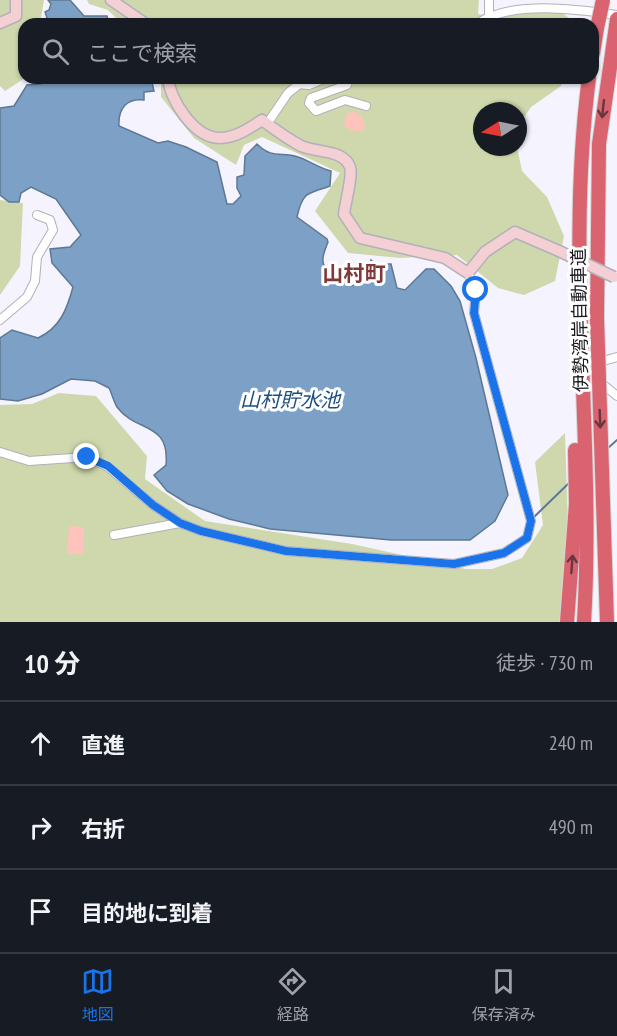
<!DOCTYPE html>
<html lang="ja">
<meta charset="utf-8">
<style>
body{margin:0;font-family:"PT Sans Narrow","Noto Sans JP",sans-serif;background:#242831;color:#f1f3f6}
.compass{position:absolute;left:473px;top:102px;width:54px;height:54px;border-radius:50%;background:#171b24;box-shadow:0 2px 4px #0004;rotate:260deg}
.stop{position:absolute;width:18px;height:18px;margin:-14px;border:4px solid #1a73e8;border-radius:50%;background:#fff}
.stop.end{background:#1a73e8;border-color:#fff;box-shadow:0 2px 6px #0008}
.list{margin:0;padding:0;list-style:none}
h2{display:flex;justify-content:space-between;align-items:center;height:78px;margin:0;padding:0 24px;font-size:26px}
h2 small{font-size:20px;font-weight:400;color:#9ea1a6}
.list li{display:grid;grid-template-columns:39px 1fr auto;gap:18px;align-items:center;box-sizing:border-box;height:84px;padding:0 24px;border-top:2px solid #363941}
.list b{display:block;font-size:22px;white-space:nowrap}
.list em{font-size:20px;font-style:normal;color:#9ea1a6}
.icon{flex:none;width:33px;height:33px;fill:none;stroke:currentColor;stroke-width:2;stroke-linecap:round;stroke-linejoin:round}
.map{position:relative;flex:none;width:617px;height:622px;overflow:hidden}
.search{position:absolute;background:#171b24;box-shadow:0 2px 4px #0004;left:18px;right:18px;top:18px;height:66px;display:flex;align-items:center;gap:15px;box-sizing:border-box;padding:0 21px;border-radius:18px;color:#9ea1a6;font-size:22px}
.sheet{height:330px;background:#171b24}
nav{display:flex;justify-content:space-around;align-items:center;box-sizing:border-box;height:84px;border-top:2px solid #363941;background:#171b24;font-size:16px;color:#9ea1a6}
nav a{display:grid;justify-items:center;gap:3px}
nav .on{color:#1a73e8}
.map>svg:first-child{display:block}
</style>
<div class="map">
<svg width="617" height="622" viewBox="0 0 617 622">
<rect width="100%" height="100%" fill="#f5f4fe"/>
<!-- green -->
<g fill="#ced8ac">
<polygon points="0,0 44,0 40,24 24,24 25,78 5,91 0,86"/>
<polygon points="87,0 479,0 478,14 491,16 553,7 578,24 122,24 108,10 89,4"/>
<polygon points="161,78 563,78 561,86 531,107 518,126 518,111 482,111 482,147 517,147 522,171 547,197 564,236 555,281 524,295 498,288 457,255 400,258 348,253 315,211 340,173 262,137 244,145 236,165 194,138 161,97"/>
<polygon points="0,200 23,203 20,266 0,295"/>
<polygon points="59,393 96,396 147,456 145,479 205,521 352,544 466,569 492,569 522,558 543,525 535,462 565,433 568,526 560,622 0,622 0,405 32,404"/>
</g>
<!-- water -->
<g fill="#7ca0c6" stroke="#5e7893" stroke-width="1.5">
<polygon points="48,0 70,0 84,16 107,16 109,24 43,24 48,21 45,12 49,10 51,4"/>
<path d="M 44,78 L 151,78 L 154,91 L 144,92 L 144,100 C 127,98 118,108 119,126 L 158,143 L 168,141 L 186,147 L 217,162 L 227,204 L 233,204 L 241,196 L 237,188 L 237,177 L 244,175 L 245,156 L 257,144 C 273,160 282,151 298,157 C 310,161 319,168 331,171 L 330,186 C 309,194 303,190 297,217 L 327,239 L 328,242 C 323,255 319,262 329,273 L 338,268 L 342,272 L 346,284 L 352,286 L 367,278 L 371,260 L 380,269 L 383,264 L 391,264 L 397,288 L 405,290 L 426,269 L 434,269 L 451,286 L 460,301 L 476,358 L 508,495 L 495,521 L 470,540 L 391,540 L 270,529 L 229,519 L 188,504 L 167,491 L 154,475 L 166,465 C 170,421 136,433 117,407 C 114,402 112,394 109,388 L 95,381 L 71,379 L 42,394 L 18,401 L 0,399 L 0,338 L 12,330 L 38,338 C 60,328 67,309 73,287 L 52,263 L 50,249 L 70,247 L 81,235 L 56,199 L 31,187 L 21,193 L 19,202 L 9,202 L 0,195 L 0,108 L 14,106 L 27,85 L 41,84 Z"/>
</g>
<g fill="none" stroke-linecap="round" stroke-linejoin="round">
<!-- stream -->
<g stroke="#5e7893" stroke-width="2">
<polyline points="607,449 617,440"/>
<polyline points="534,517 569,483"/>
</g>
</g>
<!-- building -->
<g fill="#fec3bb">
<polygon points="354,111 362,117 365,126 362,132 350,130 344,125 346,115"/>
<polygon points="69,526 84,527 83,554 67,554"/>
</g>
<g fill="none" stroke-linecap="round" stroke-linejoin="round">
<defs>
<g id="street">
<polyline points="489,0 489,13"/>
<path d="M 477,24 C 510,0 576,9 617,15"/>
<polyline points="349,78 347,85 311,98 309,103 316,111 345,100 366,106"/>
<polyline points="298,84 309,85 326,78"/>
<polyline points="267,124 288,93 307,78"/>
<polyline points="0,320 27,297 35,281 37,257 53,230 50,220 37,215"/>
<polyline points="596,363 617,357"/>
<polyline points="600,382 617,396"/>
<polyline points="0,452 29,461 87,457 108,467 153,505 180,523 201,531 286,551 454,564 504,553 527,538 531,521 474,313 476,290 468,273"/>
<polyline points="114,535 180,523"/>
</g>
<g id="secondary">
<polyline points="111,0 146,24"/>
<polyline points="0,23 16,16 16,0"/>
<path d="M 168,78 C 170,100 194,138 220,138 C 235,138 250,128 262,120 C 274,129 288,139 301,146 C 317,153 343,149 350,167 C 353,175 345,204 344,214 L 360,238 L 445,258 L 468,273 L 485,252 L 515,232 L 559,251"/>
</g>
<g id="highway">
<polyline points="593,53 597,28"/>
<polyline points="597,318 599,144 617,19"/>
<polyline points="603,501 607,622"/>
<polyline points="567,622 576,504 575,450"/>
<path d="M 584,622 C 595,441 565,259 589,78"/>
</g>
</defs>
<!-- street casing -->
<use href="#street" stroke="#b1b0bb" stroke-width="10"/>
<!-- secondary casing -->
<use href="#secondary" stroke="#b1b0bb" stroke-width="13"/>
<!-- highway casing -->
<use href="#highway" stroke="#d6d6d6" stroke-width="16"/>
<!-- street -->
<use href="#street" stroke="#fff" stroke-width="8"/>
<!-- secondary -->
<use href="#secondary" stroke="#f4d0d4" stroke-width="10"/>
<!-- highway -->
<use href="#highway" stroke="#da6370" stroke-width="14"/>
<defs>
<polyline id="secondary-bridge" points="559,251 614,277"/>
<g id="highway-bridge">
<polyline points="597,28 603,0"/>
<polyline points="597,318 603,501"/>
</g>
</defs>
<!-- secondary-bridge casing -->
<use href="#secondary-bridge" stroke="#b1b0bb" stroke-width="13" stroke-linecap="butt"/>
<!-- highway-bridge casing -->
<use href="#highway-bridge" stroke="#d6d6d6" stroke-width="16" stroke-linecap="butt"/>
<!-- secondary-bridge -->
<use href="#secondary-bridge" stroke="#f4d0d4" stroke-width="10"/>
<!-- highway-bridge -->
<use href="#highway-bridge" stroke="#da6370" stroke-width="14"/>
</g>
<!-- one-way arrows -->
<defs><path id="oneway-shaft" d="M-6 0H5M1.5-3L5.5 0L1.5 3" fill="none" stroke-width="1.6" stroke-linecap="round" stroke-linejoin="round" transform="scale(1.5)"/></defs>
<g stroke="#66373e">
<use href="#oneway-shaft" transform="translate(603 109) rotate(96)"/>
<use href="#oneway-shaft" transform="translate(600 419) rotate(88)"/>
<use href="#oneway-shaft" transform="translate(572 564) rotate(-86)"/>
</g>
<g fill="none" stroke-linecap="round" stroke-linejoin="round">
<!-- route -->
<polyline stroke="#1a73e8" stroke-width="8" points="87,457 108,466 153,505 180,523 201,531 286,551 454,564 504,553 527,538 531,521 474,313 476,290"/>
</g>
<g text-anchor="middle" stroke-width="6" stroke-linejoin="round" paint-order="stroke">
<!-- street labels -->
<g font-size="18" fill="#19191d" stroke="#fff">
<text transform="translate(580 320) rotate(-91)" y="6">伊勢湾岸自動車道</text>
</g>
<!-- water labels -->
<g font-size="20" font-style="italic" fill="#1a4f80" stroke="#fff">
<text x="290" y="407">山村貯水池</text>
</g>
<!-- quarter labels -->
<g font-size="21" font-weight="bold" fill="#803839" stroke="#fff">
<text x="354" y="281">山村町</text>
</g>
</g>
</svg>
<svg class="compass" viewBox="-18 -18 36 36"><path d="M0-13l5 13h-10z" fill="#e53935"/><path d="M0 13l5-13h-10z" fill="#9ea1a6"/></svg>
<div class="stop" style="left:476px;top:290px"></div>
<div class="stop end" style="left:87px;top:457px"></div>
<div class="search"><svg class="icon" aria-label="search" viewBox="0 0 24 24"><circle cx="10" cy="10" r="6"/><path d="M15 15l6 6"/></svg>ここで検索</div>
</div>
<section class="sheet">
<h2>10 分<small>徒歩 · 730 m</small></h2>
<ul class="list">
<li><svg class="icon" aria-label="ahead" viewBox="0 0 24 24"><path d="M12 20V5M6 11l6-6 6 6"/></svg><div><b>直進</b></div><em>240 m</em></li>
<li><svg class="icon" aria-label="right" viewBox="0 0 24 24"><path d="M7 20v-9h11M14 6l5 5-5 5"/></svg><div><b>右折</b></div><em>490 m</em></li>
<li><svg class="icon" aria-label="arrive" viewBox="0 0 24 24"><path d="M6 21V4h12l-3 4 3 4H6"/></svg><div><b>目的地に到着</b></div></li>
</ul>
</section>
<nav>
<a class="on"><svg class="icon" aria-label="map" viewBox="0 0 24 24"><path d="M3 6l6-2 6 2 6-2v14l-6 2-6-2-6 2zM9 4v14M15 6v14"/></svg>地図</a>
<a><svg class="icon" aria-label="directions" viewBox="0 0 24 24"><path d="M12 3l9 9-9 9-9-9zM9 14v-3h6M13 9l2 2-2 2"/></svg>経路</a>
<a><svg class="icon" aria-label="saved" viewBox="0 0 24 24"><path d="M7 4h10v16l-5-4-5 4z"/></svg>保存済み</a>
</nav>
